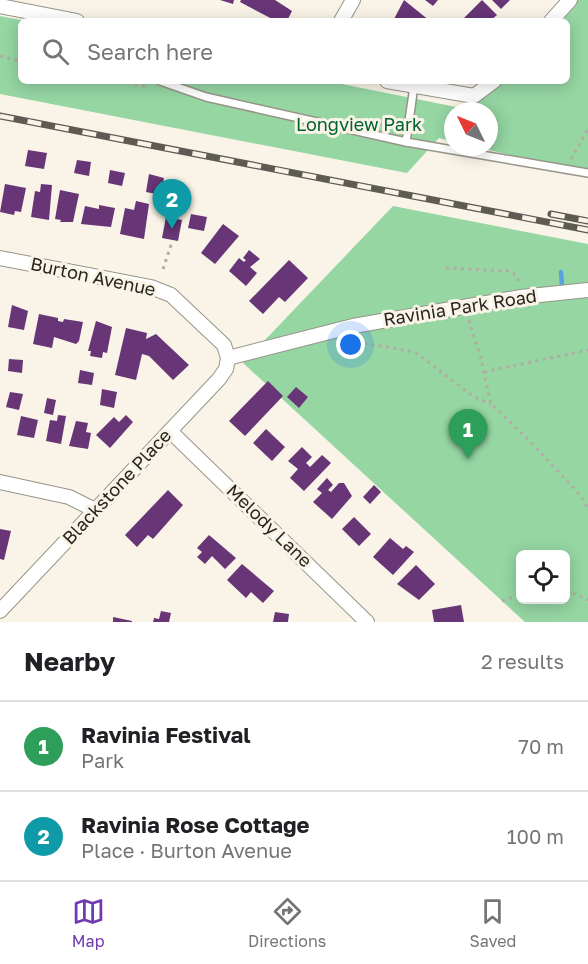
<!DOCTYPE html>
<meta charset="utf-8">
<style>
body{margin:0;font-family:"Golos Text",sans-serif;background:#f2f2f2;color:#202124}
.controls{position:absolute;right:18px;bottom:18px;display:grid;overflow:hidden;border-radius:9px;box-shadow:0 3px 15px #0003}
.controls button{width:54px;height:54px;display:grid;place-items:center;padding:0;border:0;border-bottom:2px solid #e0e0e0;background:#fff;color:#202124;font:30px sans-serif}
.compass{position:absolute;left:444px;top:102px;width:54px;height:54px;border-radius:50%;background:#fff;box-shadow:0 3px 15px #0003;rotate:313deg}
.you{position:absolute;left:351px;top:345px;width:21px;height:21px;margin:-15px;border:4px solid #fff;border-radius:50%;background:#1a73e8;box-shadow:0 0 0 9px #1a73e833}
.badge{display:grid;place-items:center;width:39px;height:39px;border-radius:50%;background:#7039b0;color:#fff;font-size:20px;font-weight:700}
.pin{position:absolute;translate:-50% -50px;filter:drop-shadow(0 2px 3px #0008)}
.pin::after{content:'';position:absolute;top:32px;width:21px;height:18px;background:inherit;clip-path:polygon(0 0,100% 0,50% 100%)}
.list{margin:0;padding:0;list-style:none}
h2{display:flex;justify-content:space-between;align-items:center;height:78px;margin:0;padding:0 24px;font-size:26px}
h2 small{font-size:20px;font-weight:400;color:#757577}
.list li{display:grid;grid-template-columns:39px 1fr auto;gap:18px;align-items:center;box-sizing:border-box;height:90px;padding:0 24px;border-top:2px solid #e0e0e0}
.list b{display:block;font-size:22px;white-space:nowrap}
.list p{margin:0;font-size:20px;white-space:nowrap;color:#757577}
.list em{font-size:20px;font-style:normal;color:#757577}
.icon{flex:none;width:33px;height:33px;fill:none;stroke:currentColor;stroke-width:2;stroke-linecap:round;stroke-linejoin:round}
.map{position:relative;flex:none;width:588px;height:622px;overflow:hidden}
.search{position:absolute;background:#fff;box-shadow:0 3px 15px #0003;left:18px;right:18px;top:18px;height:66px;display:flex;align-items:center;gap:15px;box-sizing:border-box;padding:0 21px;border-radius:9px;color:#757577;font-size:22px}
.sheet{height:258px;background:#fff}
nav{display:flex;justify-content:space-around;align-items:center;box-sizing:border-box;height:84px;border-top:2px solid #e0e0e0;background:#fff;font-size:16px;color:#757577}
nav a{display:grid;justify-items:center;gap:3px}
nav .on{color:#7039b0}
.map>svg:first-child{display:block}
</style>
<div class="map">
<svg width="588" height="622" viewBox="0 0 588 622">
<rect width="100%" height="100%" fill="#f9f4e7"/>
<!-- green -->
<g fill="#95d6a3" fill-rule="evenodd">
<polygon points="570,0 588,0 588,173 476,147 489,147 489,111 453,111 453,142 439,138 407,173 0,94 0,16 26,21 21,21 21,81 327,81 466,109 493,81 567,81 567,21 550,21"/>
<path d="M 393,206 L 588,244 L 588,622 L 525,622 L 243,363 ZM 520,554 L 566,554 L 566,600 L 520,600 Z"/>
</g>
<g fill="none" stroke-linecap="round" stroke-linejoin="round">
<!-- stream -->
<polyline stroke="#5aa3e2" stroke-width="4.5" points="561,272 562,285"/>
</g>
<!-- building -->
<g fill="#683577">
<polygon points="220,0 234,0 233,4"/>
<polygon points="241,0 275,0 292,11 287,21 276,21 240,2"/>
<polygon points="404,0 430,21 393,21"/>
<polygon points="425,0 438,0 433,6"/>
<polygon points="482,0 497,15 490,21 461,21"/>
<polygon points="492,0 510,0 501,9"/>
<polygon points="28,150 47,153 44,169 25,166"/>
<polygon points="77,160 91,162 89,176 74,173"/>
<polygon points="110,170 125,173 122,186 108,183"/>
<polygon points="149,174 164,178 161,195 146,192"/>
<polygon points="5,184 26,188 21,212 15,211 14,215 0,212"/>
<polygon points="41,184 52,185 49,220 31,217 35,191 40,192"/>
<polygon points="60,190 79,194 73,222 60,222 61,220 55,219"/>
<polygon points="136,201 149,204 144,239 120,234 125,208 134,210"/>
<polygon points="99,205 115,208 111,227 81,224 85,206 99,209"/>
<polygon points="191,214 207,217 204,231 188,228"/>
<polygon points="166,217 182,220 178,241 162,238"/>
<polygon points="223,224 239,236 215,264 201,253"/>
<polygon points="249,250 260,259 250,267 257,273 246,286 229,271 239,258 244,262 246,260 243,258"/>
<polygon points="289,260 308,278 285,302 279,297 263,314 249,301"/>
<polygon points="12,305 28,311 24,330 8,327"/>
<polygon points="39,314 58,318 58,321 63,322 64,319 83,322 79,341 76,344 54,337 52,348 33,344"/>
<polygon points="96,321 112,327 107,353 103,352 102,358 90,356 91,351 88,351"/>
<polygon points="126,328 147,333 146,339 156,334 189,365 173,380 149,356 142,354 136,380 115,375"/>
<polygon points="9,359 23,360 22,373 8,371"/>
<polygon points="80,370 94,373 92,385 78,383"/>
<polygon points="268,381 283,396 245,436 229,421"/>
<polygon points="296,387 308,397 299,408 287,397"/>
<polygon points="102,389 117,392 114,408 100,405"/>
<polygon points="10,392 23,394 19,410 6,407"/>
<polygon points="47,398 56,400 53,415 44,413"/>
<polygon points="58,415 66,416 61,444 46,441 50,420 57,421"/>
<polygon points="126,415 133,422 110,448 96,435 114,417 119,422"/>
<polygon points="21,416 38,420 34,438 17,435"/>
<polygon points="76,421 88,423 86,432 91,433 88,449 69,446"/>
<polygon points="266,429 285,447 272,461 253,443"/>
<polygon points="302,447 312,457 306,463 310,467 322,455 331,463 304,491 290,478 298,469 288,461"/>
<polygon points="327,478 333,485 328,490 331,492 339,483 344,483 352,496 332,519 313,502 322,493 317,489"/>
<polygon points="374,485 381,492 370,504 363,497"/>
<polygon points="168,490 183,505 153,539 148,535 137,547 125,535"/>
<polygon points="354,517 371,534 359,546 342,529"/>
<polygon points="0,529 11,531 4,560 0,559"/>
<polygon points="209,535 236,558 225,569 212,556 205,564 197,557 202,552 197,548"/>
<polygon points="390,538 403,549 406,546 414,552 393,575 373,557"/>
<polygon points="242,564 274,591 263,603 251,592 246,598 227,580"/>
<polygon points="416,565 435,584 419,600 397,584"/>
<polygon points="461,605 464,622 434,622 432,610"/>
<polygon points="161,611 171,613 169,622 153,622 154,618 159,619"/>
<polygon points="275,612 289,614 288,622 273,622"/>
<polygon points="113,617 132,621 132,622 113,622"/>
</g>
<g fill="none" stroke-linecap="round" stroke-linejoin="round">
<defs>
<g id="service">
<polyline points="160,81 206,97 406,142 588,173"/>
<polyline points="406,142 414,86"/>
</g>
<g id="minor">
<polyline points="0,6 77,21"/>
<polyline points="341,21 353,0"/>
<polyline points="551,21 570,0"/>
<polyline points="387,81 474,96 494,81"/>
<polyline points="0,258 151,287 171,295 224,345 228,358 226,369 219,379 0,611"/>
<polyline points="228,358 353,326 521,297 588,290"/>
<polyline points="170,431 367,622"/>
<polyline points="0,482 69,497 95,510"/>
</g>
</defs>
<!-- service casing -->
<use href="#service" stroke="#989488" stroke-width="10"/>
<!-- minor casing -->
<use href="#minor" stroke="#989488" stroke-width="16"/>
<!-- path -->
<g stroke="#b1ada3" stroke-width="3" stroke-dasharray="3 4.5" stroke-linecap="butt">
<polyline points="0,56 21,61"/>
<polyline points="120,81 144,86 150,83"/>
<polyline points="453,112 448,116 453,120"/>
<polyline points="357,118 397,127"/>
<polyline points="489,138 492,148"/>
<polyline points="571,159 588,129"/>
<polyline points="446,268 509,271 516,275 520,283"/>
<polyline points="163,269 172,242"/>
<polyline points="469,320 481,359 491,404 527,438 580,495 588,508"/>
<polyline points="357,340 363,343 415,352 474,397 491,404"/>
<polyline points="484,372 588,350"/>
<polyline points="566,590 588,600"/>
<polyline points="502,601 520,595"/>
</g>
<!-- service -->
<use href="#service" stroke="#fff" stroke-width="7"/>
<!-- minor -->
<use href="#minor" stroke="#fff" stroke-width="14"/>
<defs>
<g id="rail">
<polyline points="0,116 588,230"/>
<polyline points="551,214 588,221"/>
</g>
</defs>
<!-- rail casing -->
<use href="#rail" stroke="#5e5b54" stroke-width="7"/>
<!-- rail -->
<use href="#rail" stroke="#f9f4e7" stroke-width="4.5" stroke-dasharray="14" stroke-linecap="butt"/>
</g>
<g text-anchor="middle" stroke-width="6" stroke-linejoin="round" paint-order="stroke">
<!-- park labels -->
<g font-size="18" fill="#00622c" stroke="#f9f4e7">
<text x="359" y="131">Longview Park</text>
</g>
<!-- street labels -->
<g font-size="18" fill="#272520" stroke="#f9f4e7">
<text transform="translate(93 277) rotate(12)" y="6">Burton Avenue</text>
<text transform="translate(460 308) rotate(-9)" y="6">Ravinia Park Road</text>
<text transform="translate(117 487) rotate(-47)" y="6">Blackstone Place</text>
<text transform="translate(269 526) rotate(44)" y="6">Melody Lane</text>
</g>
</g>
</svg>
<div class="controls">
<button><svg class="icon" aria-label="locate" viewBox="0 0 24 24"><circle cx="12" cy="12" r="6"/><path d="M12 2v4M12 18v4M2 12h4M18 12h4"/></svg></button>
</div>
<svg class="compass" viewBox="-18 -18 36 36"><path d="M0-13l5 13h-10z" fill="#e53935"/><path d="M0 13l5-13h-10z" fill="#757577"/></svg>
<div class="you"></div>
<div class="pin badge" style="left:468px;top:459px;background:#2e9e5b">1</div>
<div class="pin badge" style="left:172px;top:229px;background:#0f9aa8">2</div>
<div class="search"><svg class="icon" aria-label="search" viewBox="0 0 24 24"><circle cx="10" cy="10" r="6"/><path d="M15 15l6 6"/></svg>Search here</div>
</div>
<section class="sheet">
<h2>Nearby<small>2 results</small></h2>
<ul class="list">
<li><span class="badge" style="background:#2e9e5b">1</span><div><b>Ravinia Festival</b><p>Park</p></div><em>70 m</em></li>
<li><span class="badge" style="background:#0f9aa8">2</span><div><b>Ravinia Rose Cottage</b><p>Place · Burton Avenue</p></div><em>100 m</em></li>
</ul>
</section>
<nav>
<a class="on"><svg class="icon" aria-label="map" viewBox="0 0 24 24"><path d="M3 6l6-2 6 2 6-2v14l-6 2-6-2-6 2zM9 4v14M15 6v14"/></svg>Map</a>
<a><svg class="icon" aria-label="directions" viewBox="0 0 24 24"><path d="M12 3l9 9-9 9-9-9zM9 14v-3h6M13 9l2 2-2 2"/></svg>Directions</a>
<a><svg class="icon" aria-label="saved" viewBox="0 0 24 24"><path d="M7 4h10v16l-5-4-5 4z"/></svg>Saved</a>
</nav>
